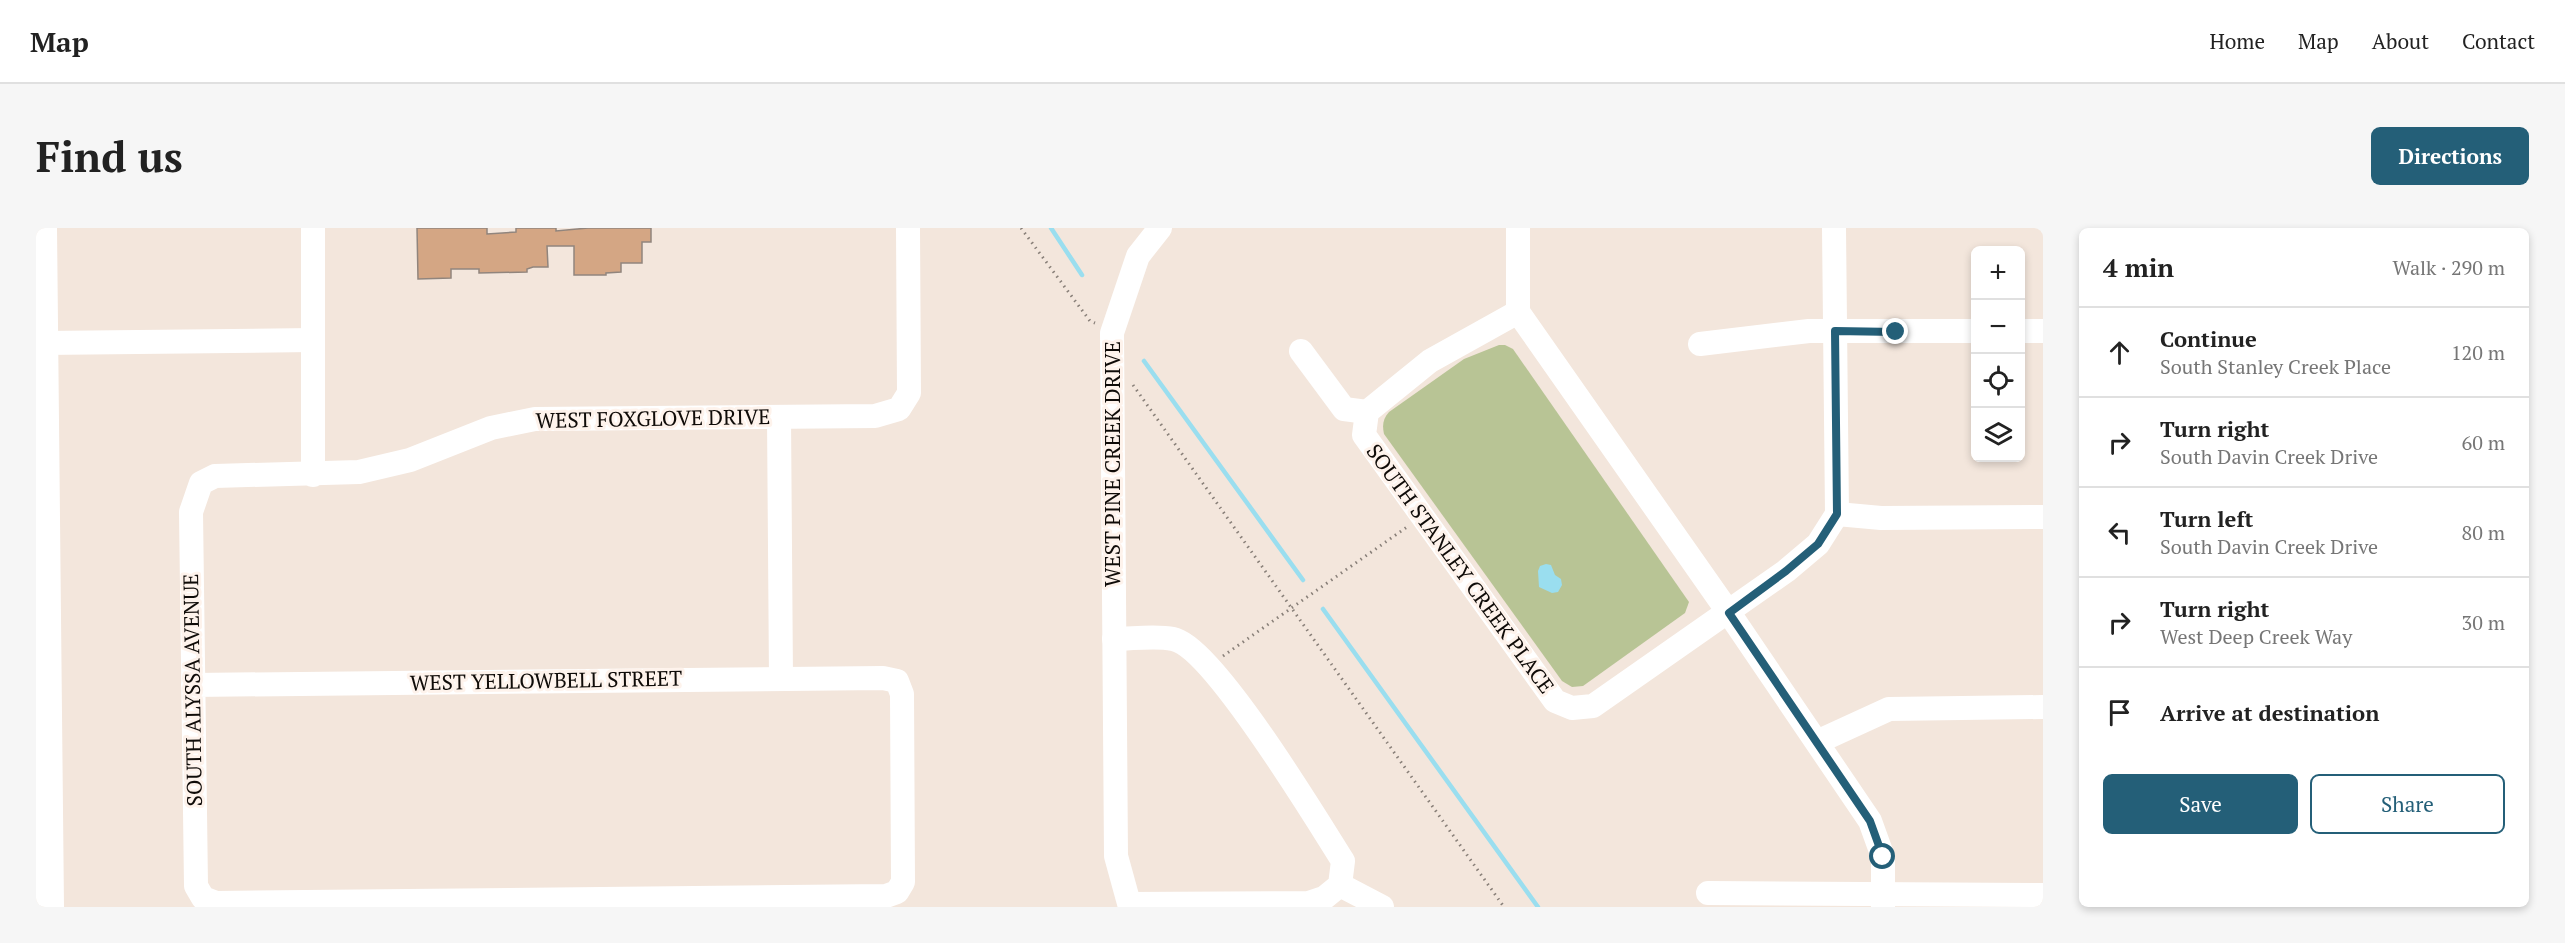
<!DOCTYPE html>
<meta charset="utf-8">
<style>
body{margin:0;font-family:"PT Serif",serif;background:#f6f6f6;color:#222}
.controls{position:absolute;right:18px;top:18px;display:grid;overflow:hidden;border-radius:9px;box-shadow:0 3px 9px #0003}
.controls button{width:54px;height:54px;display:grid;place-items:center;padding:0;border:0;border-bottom:2px solid #e0e0e0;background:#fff;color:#222;font:30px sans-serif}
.stop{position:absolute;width:18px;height:18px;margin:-14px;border:4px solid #245f78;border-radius:50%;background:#fff}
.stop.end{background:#245f78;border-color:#fff;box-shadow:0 2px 6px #0008}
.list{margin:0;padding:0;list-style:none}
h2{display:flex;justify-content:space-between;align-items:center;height:78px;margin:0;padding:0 24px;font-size:26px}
h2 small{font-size:20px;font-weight:400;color:#767676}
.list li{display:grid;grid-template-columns:39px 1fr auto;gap:18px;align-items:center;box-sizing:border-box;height:90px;padding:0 24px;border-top:2px solid #e0e0e0}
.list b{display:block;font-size:22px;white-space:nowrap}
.list p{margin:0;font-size:20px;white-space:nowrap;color:#767676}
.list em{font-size:20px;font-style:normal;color:#767676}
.actions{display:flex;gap:12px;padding:18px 24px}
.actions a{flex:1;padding:14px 0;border:2px solid #245f78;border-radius:9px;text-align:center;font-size:21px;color:#245f78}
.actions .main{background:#245f78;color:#fff}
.icon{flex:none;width:33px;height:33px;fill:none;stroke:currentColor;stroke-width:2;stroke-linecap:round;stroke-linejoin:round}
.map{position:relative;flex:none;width:2007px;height:679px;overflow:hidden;border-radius:9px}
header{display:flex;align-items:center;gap:36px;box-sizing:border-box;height:84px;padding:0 30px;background:#fff;border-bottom:2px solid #e0e0e0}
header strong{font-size:28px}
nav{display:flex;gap:33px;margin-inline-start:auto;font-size:21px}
.intro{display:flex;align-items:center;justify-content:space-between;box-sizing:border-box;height:144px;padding:0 36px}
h1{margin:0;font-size:42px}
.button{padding:15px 27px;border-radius:9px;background:#245f78;color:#fff;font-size:21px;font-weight:700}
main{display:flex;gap:36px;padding:0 36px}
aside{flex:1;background:#fff;border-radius:9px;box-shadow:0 3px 9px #0003}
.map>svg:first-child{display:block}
</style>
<header>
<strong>Map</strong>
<nav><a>Home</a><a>Map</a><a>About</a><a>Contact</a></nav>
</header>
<div class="intro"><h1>Find us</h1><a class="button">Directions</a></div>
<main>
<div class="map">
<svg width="2007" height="679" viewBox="0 0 2007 679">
<rect width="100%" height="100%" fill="#f3e6dc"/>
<!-- green -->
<path fill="#b8c495" d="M 1463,117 L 1469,117 L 1477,121 L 1653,374 L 1649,385 L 1547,458 L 1536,459 L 1526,453 L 1348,206 C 1346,197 1347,191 1353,184 L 1428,131 Z"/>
<!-- water -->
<polygon fill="#9adeef" points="1510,336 1515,337 1519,347 1525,351 1526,357 1522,364 1516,365 1503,359 1502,343 1504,338"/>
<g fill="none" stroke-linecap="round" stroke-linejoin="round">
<!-- stream -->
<g stroke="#9adeef" stroke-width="4.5">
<polyline points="1015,0 1046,47"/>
<polyline points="1108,133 1267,352"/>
<polyline points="1287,381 1502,679"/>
</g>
</g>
<!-- building -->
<polygon fill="#d4a684" stroke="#91857d" stroke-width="1.5" points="381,0 451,0 451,6 480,4 480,0 520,0 520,3 552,0 615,0 615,14 606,14 606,35 585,35 585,44 570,45 570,47 538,47 538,18 511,18 512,39 497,39 491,41 491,44 443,45 443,41 415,41 415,50 382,51"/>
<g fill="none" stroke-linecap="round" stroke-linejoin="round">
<!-- path -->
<g stroke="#887f78" stroke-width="3" stroke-dasharray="1.5 4.5" stroke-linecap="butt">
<polyline points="985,0 1054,93 1059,95"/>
<polyline points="1097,157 1468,679"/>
<polyline points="1187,428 1371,299"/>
</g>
<!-- minor -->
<g stroke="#fff" stroke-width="24">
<polyline points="277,0 277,247"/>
<polyline points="1482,0 1482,84 1693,385 1834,593 1847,629 1847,679"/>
<polyline points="1482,84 1394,133 1331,184 1328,207 1519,473 1536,480 1557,478 1750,343 1782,316 1801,286 1798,0"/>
<polyline points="1984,103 2007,103"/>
<polyline points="7,115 277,112"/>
<polyline points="1664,116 1773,103 1940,103"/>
<polyline points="1265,123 1308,181 1331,184"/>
<polyline points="743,189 745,451"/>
<polyline points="1801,286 1845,290 2007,289"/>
<path d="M 1078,411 C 1096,411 1119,407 1137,411 C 1177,419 1281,592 1307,633 L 1304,657 L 1288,670 L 1273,675 L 1094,676"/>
<polyline points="157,457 847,450 861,453 866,466 867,654 861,664 850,668 180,675 167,670 160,658 155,284 165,255 179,248 323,244 374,232 455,200 499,191 839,188 863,181 873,165 872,0"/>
<polyline points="1781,514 1853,481 2007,479"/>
<polyline points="1304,657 1346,679"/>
<polyline points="1672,665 2007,667"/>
<polyline points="1094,679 1080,628 1076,105 1102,28 1124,0"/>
</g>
<!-- major -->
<polyline stroke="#fff" stroke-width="30" points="6,0 13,679"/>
</g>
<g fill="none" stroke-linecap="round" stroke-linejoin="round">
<!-- route -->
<polyline stroke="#245f78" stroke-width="8" points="1847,629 1834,593 1693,385 1750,343 1782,316 1801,286 1799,103 1860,104"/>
</g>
<g text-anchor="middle" stroke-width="6" stroke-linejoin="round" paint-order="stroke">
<!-- street labels -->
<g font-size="21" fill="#0f0b08" stroke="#fef3ec">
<text transform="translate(617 191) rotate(-1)" y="7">WEST FOXGLOVE DRIVE</text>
<text transform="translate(1077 236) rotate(-90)" y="7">WEST PINE CREEK DRIVE</text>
<text transform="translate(1424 341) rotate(54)" y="7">SOUTH STANLEY CREEK PLACE</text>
<text transform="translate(510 453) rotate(-1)" y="7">WEST YELLOWBELL STREET</text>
<text transform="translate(157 462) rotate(-91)" y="7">SOUTH ALYSSA AVENUE</text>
</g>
</g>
</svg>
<div class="controls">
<button>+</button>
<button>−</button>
<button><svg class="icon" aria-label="locate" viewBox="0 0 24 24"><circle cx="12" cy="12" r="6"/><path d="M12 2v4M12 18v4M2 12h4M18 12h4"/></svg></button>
<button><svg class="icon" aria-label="layers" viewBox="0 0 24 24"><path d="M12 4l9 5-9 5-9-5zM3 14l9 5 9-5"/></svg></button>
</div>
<div class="stop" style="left:1847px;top:629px"></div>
<div class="stop end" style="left:1860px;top:104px"></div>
</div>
<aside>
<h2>4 min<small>Walk · 290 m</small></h2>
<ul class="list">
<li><svg class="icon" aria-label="ahead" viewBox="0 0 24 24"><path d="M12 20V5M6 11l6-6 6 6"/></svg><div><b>Continue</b><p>South Stanley Creek Place</p></div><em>120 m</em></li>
<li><svg class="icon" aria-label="right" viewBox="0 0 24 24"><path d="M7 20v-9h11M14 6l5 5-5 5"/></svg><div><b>Turn right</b><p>South Davin Creek Drive</p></div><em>60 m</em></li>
<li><svg class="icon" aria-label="left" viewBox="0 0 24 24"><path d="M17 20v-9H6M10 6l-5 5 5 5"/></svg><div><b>Turn left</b><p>South Davin Creek Drive</p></div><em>80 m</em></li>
<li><svg class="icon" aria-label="right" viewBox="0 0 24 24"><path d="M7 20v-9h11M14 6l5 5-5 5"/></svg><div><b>Turn right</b><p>West Deep Creek Way</p></div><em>30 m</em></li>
<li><svg class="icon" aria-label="arrive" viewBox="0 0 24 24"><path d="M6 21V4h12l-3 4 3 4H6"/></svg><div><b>Arrive at destination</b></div></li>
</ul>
<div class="actions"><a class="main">Save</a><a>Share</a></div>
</aside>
</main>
